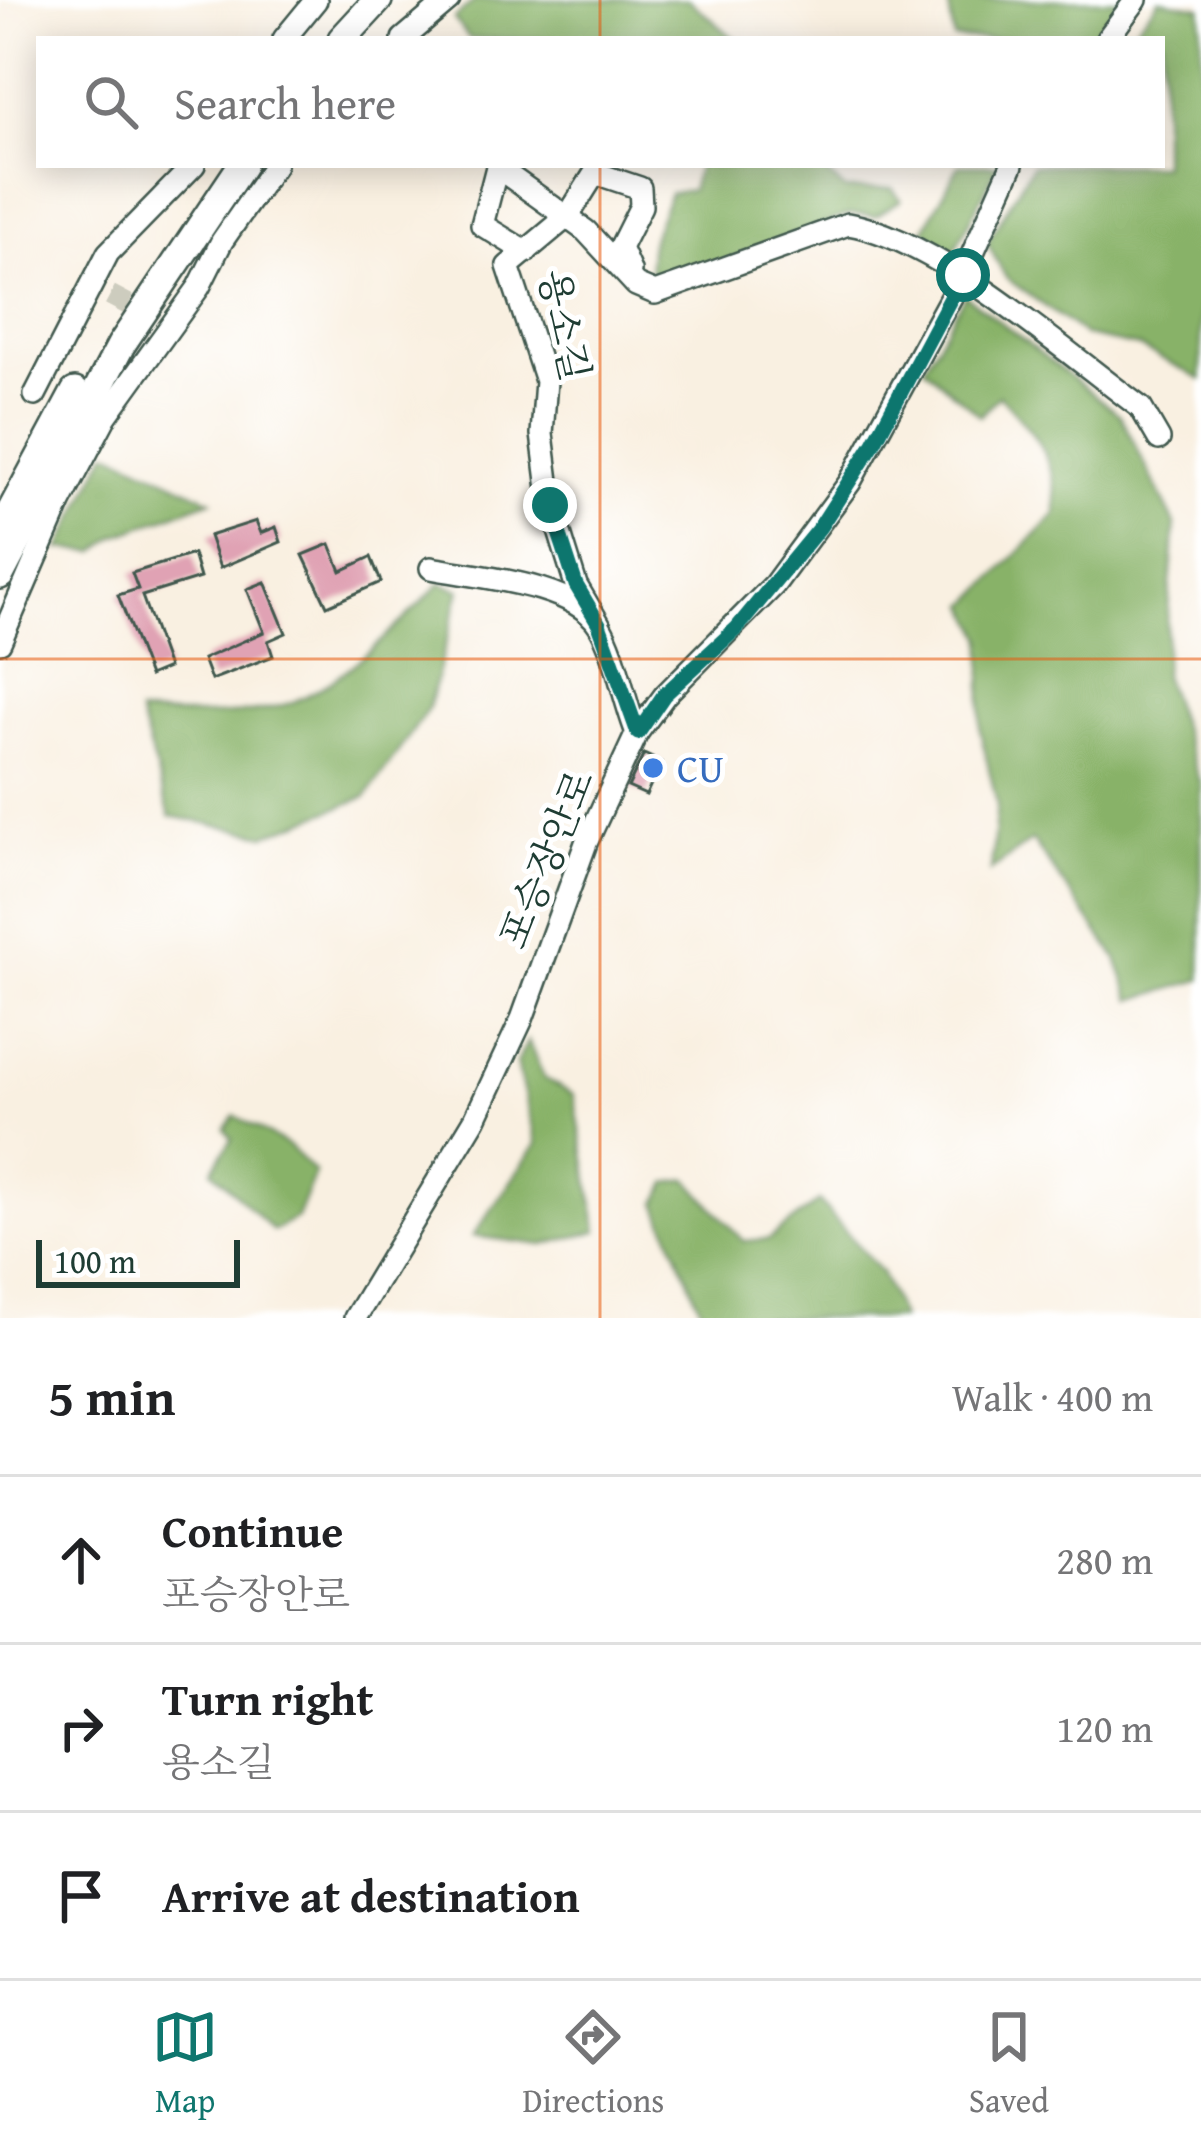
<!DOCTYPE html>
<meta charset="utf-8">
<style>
body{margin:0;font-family:"Gentium Book Plus","Noto Serif KR",serif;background:#f2f2f2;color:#202124}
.scale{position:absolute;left:36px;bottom:30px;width:204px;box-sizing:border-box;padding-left:12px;border:6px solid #1f3d34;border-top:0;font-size:33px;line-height:42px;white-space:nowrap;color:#1f3d34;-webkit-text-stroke:9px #fff;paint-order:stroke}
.stop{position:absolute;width:36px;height:36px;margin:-27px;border:9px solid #0f766e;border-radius:50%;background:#fff}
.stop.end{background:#0f766e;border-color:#fff;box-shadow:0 3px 12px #0008}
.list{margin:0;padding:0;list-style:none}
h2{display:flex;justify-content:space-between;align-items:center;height:156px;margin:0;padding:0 48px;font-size:51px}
h2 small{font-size:39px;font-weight:400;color:#757577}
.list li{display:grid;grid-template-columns:78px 1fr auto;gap:36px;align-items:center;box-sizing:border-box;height:168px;padding:0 48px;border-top:3px solid #e0e0e0}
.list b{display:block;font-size:45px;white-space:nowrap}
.list p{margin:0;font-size:39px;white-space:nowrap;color:#757577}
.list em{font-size:39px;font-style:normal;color:#757577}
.icon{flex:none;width:66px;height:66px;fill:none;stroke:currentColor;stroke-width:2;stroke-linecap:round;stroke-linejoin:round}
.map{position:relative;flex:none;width:1201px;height:1318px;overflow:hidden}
.search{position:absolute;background:#fff;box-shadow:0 6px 30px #0003;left:36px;right:36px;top:36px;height:132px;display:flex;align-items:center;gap:30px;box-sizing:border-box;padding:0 42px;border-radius:0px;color:#757577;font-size:45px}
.sheet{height:660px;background:#fff}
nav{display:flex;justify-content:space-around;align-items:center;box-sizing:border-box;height:168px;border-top:3px solid #e0e0e0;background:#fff;font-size:33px;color:#757577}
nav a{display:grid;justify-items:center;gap:6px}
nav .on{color:#0f766e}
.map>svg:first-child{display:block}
</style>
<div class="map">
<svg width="1201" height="1318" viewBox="0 0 1201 1318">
<rect width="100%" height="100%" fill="#fff"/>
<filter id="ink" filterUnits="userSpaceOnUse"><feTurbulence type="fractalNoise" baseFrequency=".00833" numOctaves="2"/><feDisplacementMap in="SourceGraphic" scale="24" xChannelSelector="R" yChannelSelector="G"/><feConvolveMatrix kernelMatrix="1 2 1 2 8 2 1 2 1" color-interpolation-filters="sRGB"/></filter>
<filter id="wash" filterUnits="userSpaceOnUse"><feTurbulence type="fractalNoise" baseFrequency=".004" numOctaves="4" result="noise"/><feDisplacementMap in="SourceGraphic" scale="48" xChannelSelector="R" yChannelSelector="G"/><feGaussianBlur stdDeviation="2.7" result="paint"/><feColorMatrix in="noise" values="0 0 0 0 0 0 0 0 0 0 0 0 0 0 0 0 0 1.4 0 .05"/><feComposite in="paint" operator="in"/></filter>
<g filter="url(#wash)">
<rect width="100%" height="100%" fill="#f9f0e1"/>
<!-- forest -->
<g fill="#88b268" stroke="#54784e" stroke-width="3">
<polygon points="475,0 689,0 735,39 470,39 454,19"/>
<polygon points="948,0 1120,0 1092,39 954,39"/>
<polygon points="1159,0 1201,7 1201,379 1139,347 1086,336 1006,278 987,243 1032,165 1162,165 1162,39 1126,39"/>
<path d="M 698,165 L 816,165 L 846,190 L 892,188 L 901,200 L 875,216 L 850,214 L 674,281 L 653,280 C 642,248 658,223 670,193 L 691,190 Z"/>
<polygon points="959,165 998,165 953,254 924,230"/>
<path d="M 965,295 L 1120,415 L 1175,524 L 1163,675 L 1201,785 L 1201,980 L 1132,1000 L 1117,959 L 1032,840 L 991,871 L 997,804 L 980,730 L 984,639 L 968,605 L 1056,514 C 1058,460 1035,434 999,395 L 980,416 L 924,367 Z"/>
<polygon points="108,451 211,500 116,536 96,552 60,549"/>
<path d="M 441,583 L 460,590 L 428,709 L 366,797 L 266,835 L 170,816 L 139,714 C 186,715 241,719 287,704 C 341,686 401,622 441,583 Z"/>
<polygon points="528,1041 544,1078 574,1095 598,1231 543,1245 473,1236 537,1144 516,1063"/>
<polygon points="235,1116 290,1147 315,1173 297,1218 273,1231 212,1170 232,1139 225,1129"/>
<polygon points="688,1179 743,1241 769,1239 819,1201 881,1272 901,1318 704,1318 657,1203 668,1183"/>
</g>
<g id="blocks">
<!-- building -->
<g fill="#e0a2b4">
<polygon points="256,521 261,533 276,527 281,542 220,568 209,536"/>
<polygon points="330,544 341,571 371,557 381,582 327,606 303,555"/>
<polygon points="193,554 200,578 142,596 168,668 149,676 118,595 138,589 132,573"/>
<polygon points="265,582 286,633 268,641 273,656 211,680 203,659 264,632 247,589"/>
<polygon points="644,754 661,762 646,795 628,787"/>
</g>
</g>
</g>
<g filter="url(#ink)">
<use href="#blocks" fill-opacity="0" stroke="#40584e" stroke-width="3"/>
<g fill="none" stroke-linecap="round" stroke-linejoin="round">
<!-- minor-tunnel -->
<polyline stroke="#cdccbe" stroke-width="21" stroke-dasharray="21 10" stroke-linecap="butt" points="110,295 152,317"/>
<defs>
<g id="minor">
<polyline points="284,39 316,0"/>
<polyline points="403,39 449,0"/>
<polyline points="1107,39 1136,0"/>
<path d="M 526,252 L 482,225 L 497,167 L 586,231 L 636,285 L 655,293 L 848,224 C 938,239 1065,352 1141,408 L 1159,439"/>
<polyline points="35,395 108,253 194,165"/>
<path d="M 431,568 C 476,577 572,583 599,625 C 616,652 624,702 637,733"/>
<polyline points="599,624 576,585 551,505 542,434 546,381 508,266 568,216 595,173 640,188 641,206 620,248 630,271"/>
<polyline points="0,642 60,503 106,416 199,287 222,241 275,165"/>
<polyline points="355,1318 475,1119 522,1019 586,843 637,733 665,695 774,585 850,482 963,275 1012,165"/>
</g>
<g id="major">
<polyline points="342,39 378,0"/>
<polyline points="0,532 75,392"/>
<polyline points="0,575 121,345 242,165"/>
</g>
</defs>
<!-- minor casing -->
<use href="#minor" stroke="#40584e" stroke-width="26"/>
<!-- major casing -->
<use href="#major" stroke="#40584e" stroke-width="32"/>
<!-- minor -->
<use href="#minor" stroke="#fff" stroke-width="21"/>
<!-- major -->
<use href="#major" stroke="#fff" stroke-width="27"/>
</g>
</g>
<g fill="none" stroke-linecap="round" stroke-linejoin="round" filter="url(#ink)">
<!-- route -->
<polyline stroke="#0f766e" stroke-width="15" points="550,505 576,585 599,624 638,733 664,695 737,628 820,527 874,443 963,275"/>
</g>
<!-- grid -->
<path fill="none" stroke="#e8590c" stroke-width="3" stroke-opacity="0.55" d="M 600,0 L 600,39M 600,165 L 600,1318M 0,659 L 1201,659"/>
<!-- markers -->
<circle fill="#3f7fe0" stroke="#fff" stroke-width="4.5" cx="653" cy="768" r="12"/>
<g text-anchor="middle" stroke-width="10" stroke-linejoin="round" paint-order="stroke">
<!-- street labels -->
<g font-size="39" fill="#1f3d34" stroke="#fff">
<text transform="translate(565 325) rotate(78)" y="14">용소길</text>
<text transform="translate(546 859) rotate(-68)" y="14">포승장안로</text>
</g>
<!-- shop labels -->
<g font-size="39" fill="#366cbe" stroke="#fff" text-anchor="start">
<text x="677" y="782">CU</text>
</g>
</g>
</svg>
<div class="scale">100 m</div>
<div class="stop" style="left:963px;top:275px"></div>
<div class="stop end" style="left:550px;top:505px"></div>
<div class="search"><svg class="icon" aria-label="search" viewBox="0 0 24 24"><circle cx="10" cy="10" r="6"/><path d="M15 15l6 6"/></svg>Search here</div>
</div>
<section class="sheet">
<h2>5 min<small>Walk · 400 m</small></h2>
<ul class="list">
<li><svg class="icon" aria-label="ahead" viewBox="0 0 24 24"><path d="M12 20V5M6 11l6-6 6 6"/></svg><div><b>Continue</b><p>포승장안로</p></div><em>280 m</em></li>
<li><svg class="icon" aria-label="right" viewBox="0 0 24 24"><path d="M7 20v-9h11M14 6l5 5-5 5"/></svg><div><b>Turn right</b><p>용소길</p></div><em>120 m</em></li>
<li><svg class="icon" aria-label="arrive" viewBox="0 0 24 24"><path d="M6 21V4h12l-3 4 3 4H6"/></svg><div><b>Arrive at destination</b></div></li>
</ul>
</section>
<nav>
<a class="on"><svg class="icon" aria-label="map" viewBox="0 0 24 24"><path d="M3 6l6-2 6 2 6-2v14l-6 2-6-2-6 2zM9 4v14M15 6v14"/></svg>Map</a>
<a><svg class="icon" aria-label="directions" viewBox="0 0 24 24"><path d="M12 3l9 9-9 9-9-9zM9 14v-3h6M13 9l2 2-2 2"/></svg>Directions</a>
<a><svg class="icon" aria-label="saved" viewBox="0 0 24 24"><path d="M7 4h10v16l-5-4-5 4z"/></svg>Saved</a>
</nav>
